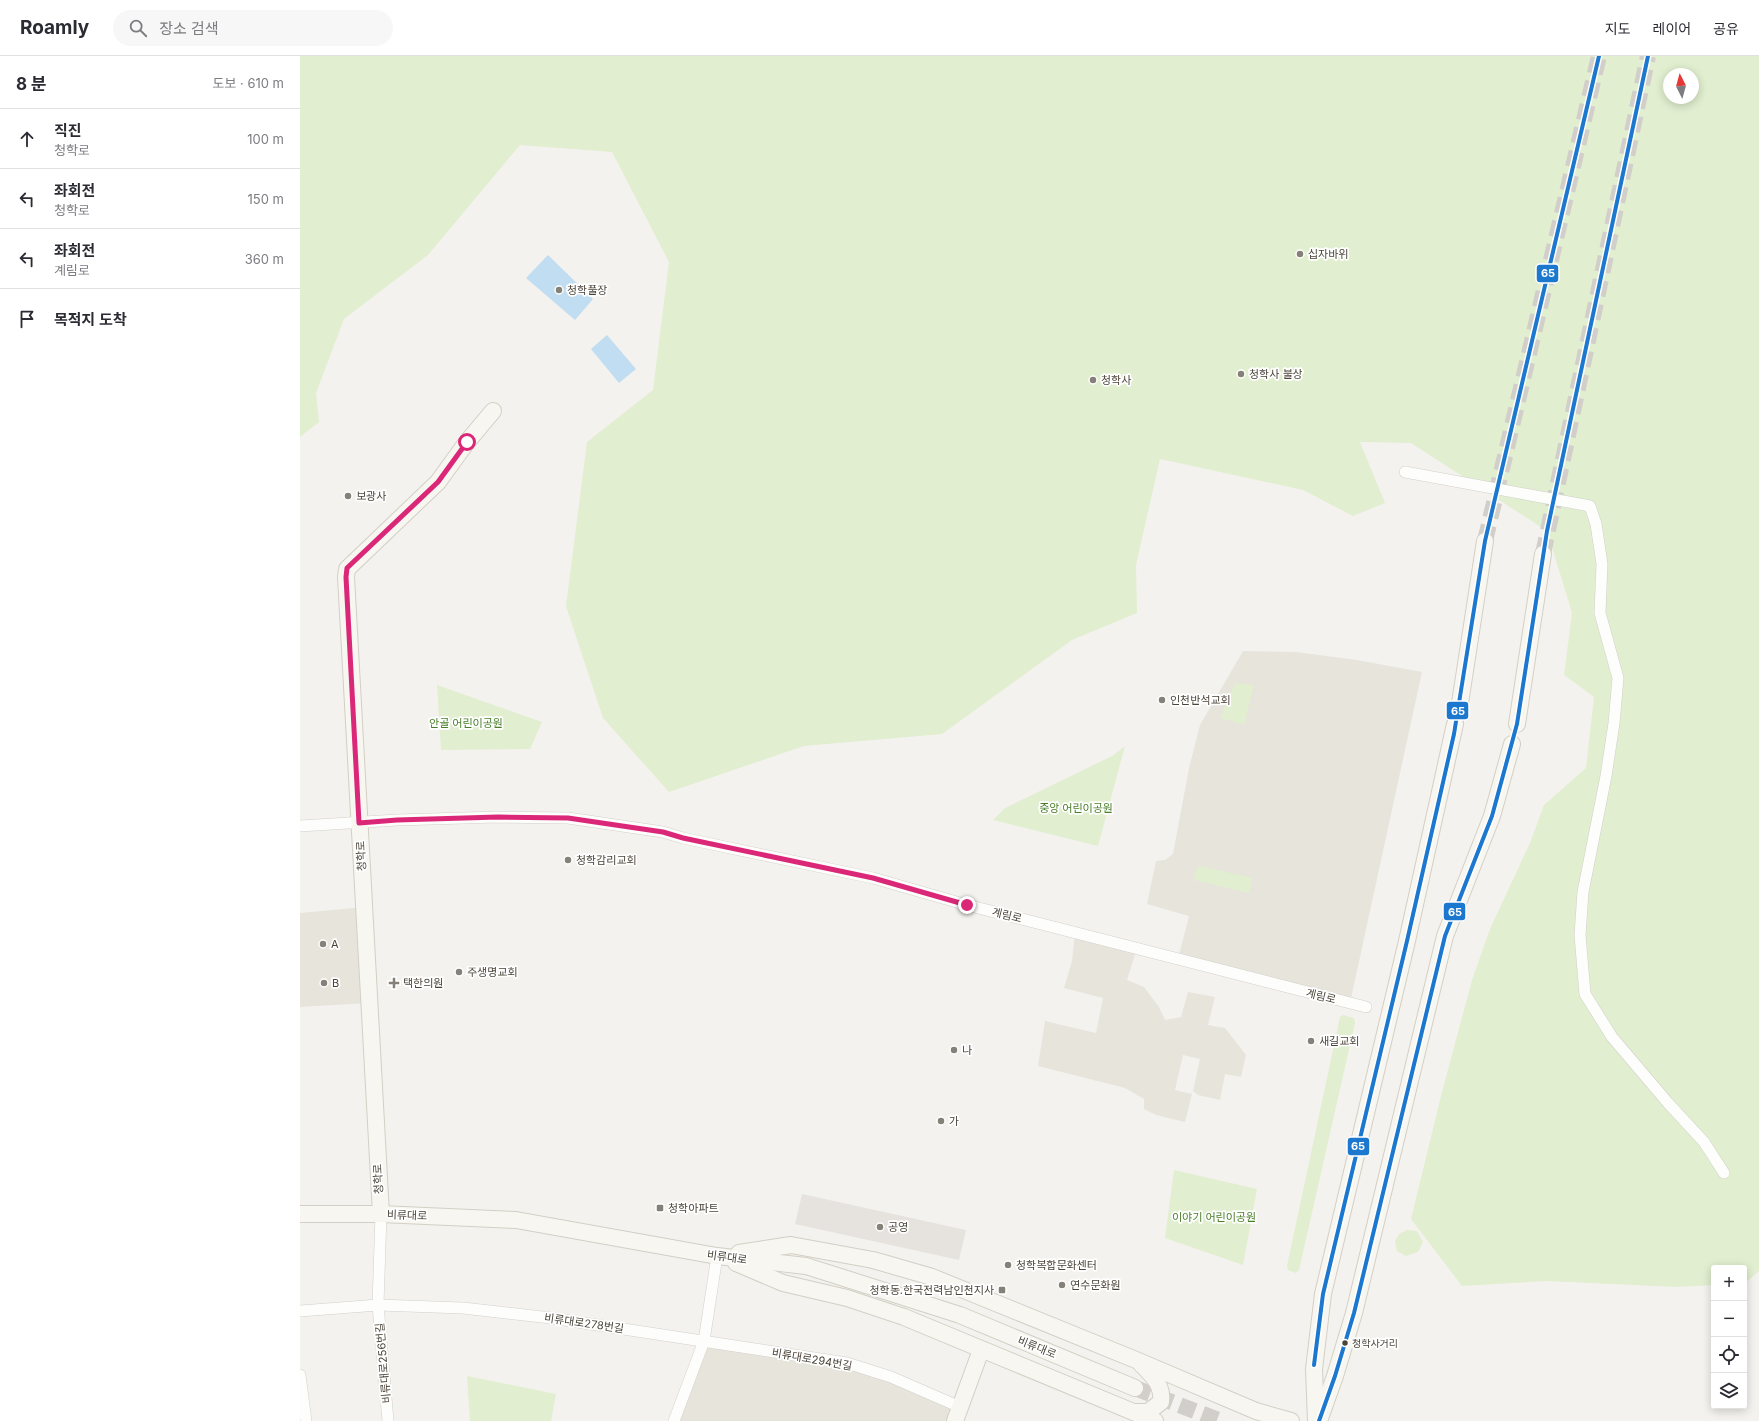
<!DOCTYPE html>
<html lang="ko">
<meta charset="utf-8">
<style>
body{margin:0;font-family:Inter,"Noto Sans KR",sans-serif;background:#f7f7f7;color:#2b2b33}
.controls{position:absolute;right:12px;bottom:12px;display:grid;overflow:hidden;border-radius:4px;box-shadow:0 2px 10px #0003}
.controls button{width:36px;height:36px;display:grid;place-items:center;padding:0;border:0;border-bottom:1px solid #e1e1e2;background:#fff;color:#2b2b33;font:20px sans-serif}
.compass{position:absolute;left:1363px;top:12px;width:36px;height:36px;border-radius:50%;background:#fff;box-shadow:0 2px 10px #0003;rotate:354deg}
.stop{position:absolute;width:12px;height:12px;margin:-9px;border:3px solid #db2777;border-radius:50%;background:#fff}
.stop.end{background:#db2777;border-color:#fff;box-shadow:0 1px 4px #0008}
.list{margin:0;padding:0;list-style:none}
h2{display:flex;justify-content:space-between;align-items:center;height:52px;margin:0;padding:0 16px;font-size:17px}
h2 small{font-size:13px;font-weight:400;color:#7c7c81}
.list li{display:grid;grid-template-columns:26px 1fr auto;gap:12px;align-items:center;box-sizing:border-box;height:60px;padding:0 16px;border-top:1px solid #e1e1e2}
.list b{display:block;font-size:15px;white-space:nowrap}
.list p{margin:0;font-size:13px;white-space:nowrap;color:#7c7c81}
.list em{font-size:13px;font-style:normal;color:#7c7c81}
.icon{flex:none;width:22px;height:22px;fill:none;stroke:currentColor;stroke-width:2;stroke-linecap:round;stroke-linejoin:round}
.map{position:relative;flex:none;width:1459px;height:1365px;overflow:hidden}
header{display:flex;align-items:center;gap:24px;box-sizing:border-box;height:56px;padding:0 20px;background:#fff;border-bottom:1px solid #e1e1e2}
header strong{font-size:19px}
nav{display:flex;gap:22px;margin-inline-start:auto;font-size:14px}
.search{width:280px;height:36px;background:#f7f7f7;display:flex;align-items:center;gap:10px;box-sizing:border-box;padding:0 14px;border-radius:22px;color:#7c7c81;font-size:15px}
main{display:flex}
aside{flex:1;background:#fff}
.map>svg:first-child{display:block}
</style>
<header>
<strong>Roamly</strong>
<div class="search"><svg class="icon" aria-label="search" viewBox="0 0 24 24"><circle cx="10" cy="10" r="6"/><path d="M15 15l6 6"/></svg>장소 검색</div>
<nav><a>지도</a><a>레이어</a><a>공유</a></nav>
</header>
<main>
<aside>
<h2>8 분<small>도보 · 610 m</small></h2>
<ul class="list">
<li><svg class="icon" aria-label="ahead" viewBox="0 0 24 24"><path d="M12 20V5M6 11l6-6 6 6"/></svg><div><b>직진</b><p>청학로</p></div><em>100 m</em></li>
<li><svg class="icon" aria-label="left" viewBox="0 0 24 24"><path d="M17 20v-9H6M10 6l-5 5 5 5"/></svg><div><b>좌회전</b><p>청학로</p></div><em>150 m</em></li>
<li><svg class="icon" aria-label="left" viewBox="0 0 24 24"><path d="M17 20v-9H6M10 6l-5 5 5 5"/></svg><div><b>좌회전</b><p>계림로</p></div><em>360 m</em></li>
<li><svg class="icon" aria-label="arrive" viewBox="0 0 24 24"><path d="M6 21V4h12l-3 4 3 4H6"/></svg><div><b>목적지 도착</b></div></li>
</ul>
</aside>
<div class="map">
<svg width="1459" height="1365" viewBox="0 0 1459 1365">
<rect width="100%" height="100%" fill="#f4f2ee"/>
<!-- residential -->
<g fill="#e7e4dc">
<polygon points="943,595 996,596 1057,604 1122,616 1050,947 878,903 889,860 847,848 856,805 865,804 873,798 889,712 900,669"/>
<polygon points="64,851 69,947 0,951 0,857"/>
<polygon points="775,876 837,892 827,924 844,931 859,951 865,964 881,961 888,936 915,941 908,969 925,972 946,999 941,1021 925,1018 920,1044 898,1039 893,1035 900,1003 883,999 875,1034 892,1038 885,1066 856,1059 844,1053 844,1043 825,1032 738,1010 745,965 796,977 803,942 764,932 772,905"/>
<polygon points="404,1285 547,1307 660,1351 655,1365 373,1365"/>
</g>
<!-- green -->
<g fill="#e1eecf" fill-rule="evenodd">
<path d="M 0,0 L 1459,0 L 1459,1215 L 1444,1228 L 1444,1212 L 1414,1212 L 1414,1229 L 1377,1231 L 1246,1225 L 1162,1230 L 1111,1163 L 1142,1036 L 1172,924 L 1190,873 L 1230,787 L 1244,749 L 1286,712 L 1294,641 L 1264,619 L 1272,557 L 1247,475 L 1111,387 L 1060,386 L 1085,447 L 1053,460 L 1003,434 L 860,403 L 836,509 L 837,557 L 772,584 L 642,678 L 504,690 L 369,736 L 303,662 L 266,550 L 287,386 L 353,334 L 369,206 L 312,96 L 220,89 L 128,199 L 44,263 L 16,337 L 19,366 L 0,381 ZM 1369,18 L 1393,18 L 1393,42 L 1369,42 Z"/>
<polygon points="936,627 954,629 944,669 921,662 927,642"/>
<polygon points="137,629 242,666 230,693 141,694"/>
<polygon points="825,690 798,790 693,764 705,752 812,700"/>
<polygon points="900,810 952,822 949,837 894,824 897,812"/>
<polygon points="1043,959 1054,962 1055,967 999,1214 996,1217 988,1214 987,1210 1040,961"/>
<polygon points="874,1114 957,1133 943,1209 865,1182"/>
<polygon points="1107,1174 1117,1175 1123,1186 1118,1196 1106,1200 1097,1195 1095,1185 1099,1178"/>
<polygon points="167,1320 256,1338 251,1365 170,1365"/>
</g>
<!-- parking -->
<polygon fill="#e6e3df" points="502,1138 666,1174 659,1204 495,1168"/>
<!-- water -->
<g fill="#c0ddf1">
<polygon points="248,199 293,243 275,264 226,222"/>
<polygon points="307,279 336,313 319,327 291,293"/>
</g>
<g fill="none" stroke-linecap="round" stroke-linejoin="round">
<!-- secondary-tunnel -->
<g stroke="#d2cfca" stroke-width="16" stroke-dasharray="16 8" stroke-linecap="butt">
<polyline points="1185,485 1299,0"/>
<polyline points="1243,498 1348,0"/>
<polyline points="1155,668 1160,647"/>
<polyline points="835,1332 921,1365"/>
</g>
<defs>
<g id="street">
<polyline points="1105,416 1290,450 1296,468 1302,508 1300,557 1318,622 1314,667 1306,720 1283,836 1280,879 1285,938 1312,981 1368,1047 1404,1086 1424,1117"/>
<polyline points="0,770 97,764 197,761 268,762 363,776 383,782 573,822 667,849 1066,951"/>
<polyline points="81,1158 78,1249 88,1365"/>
<polyline points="0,1255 78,1249 163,1252 251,1262 547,1307 591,1321 660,1351"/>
<polyline points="0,1319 6,1365"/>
<polyline points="374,1365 404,1285 417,1200"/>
</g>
<g id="secondary">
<polyline points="1160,647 1185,485"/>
<polyline points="1217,668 1243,498"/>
<polyline points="0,1158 81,1158 216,1164 417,1200 506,1210 660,1259 835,1332"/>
<polyline points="81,1158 46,521 47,513 138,426 167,386 193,355"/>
<polyline points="439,1197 491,1189 573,1204 632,1221 836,1304 956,1355 991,1365"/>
<polyline points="436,1207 483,1227 547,1242 604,1261 855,1365"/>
<path d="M 835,1356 L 848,1356 L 861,1346 C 863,1329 853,1320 841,1308"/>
<polyline points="655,1365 681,1294"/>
<polyline points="1016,1365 1014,1313 1023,1238 1107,885 1155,668"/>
<polyline points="1019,1365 1035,1320 1054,1257 1145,880 1192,760 1212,688"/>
</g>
</defs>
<!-- street casing -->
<use href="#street" stroke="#d2d0cb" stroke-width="12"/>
<!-- secondary casing -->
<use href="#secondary" stroke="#d3cfc5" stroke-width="18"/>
<!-- street -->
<use href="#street" stroke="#fdfdfc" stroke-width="11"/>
<!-- secondary -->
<use href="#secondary" stroke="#f7f6f1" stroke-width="16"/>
<defs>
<g id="bus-1">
<polyline points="1014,1309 1023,1238 1107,885 1154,678 1185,485 1299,0"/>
<polyline points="1019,1365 1035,1320 1054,1257 1145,880 1192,760 1217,668 1247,475 1348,0"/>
</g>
</defs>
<!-- bus-1 casing -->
<use href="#bus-1" stroke="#fff" stroke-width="7"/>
<!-- bus-1 -->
<use href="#bus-1" stroke="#1c78cf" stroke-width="4"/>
</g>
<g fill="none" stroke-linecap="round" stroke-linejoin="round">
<!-- route -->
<polyline stroke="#db2777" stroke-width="5" points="167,386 138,426 47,512 46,521 59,767 97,764 198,761 268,762 363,776 383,782 573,822 667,849"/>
</g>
<!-- markers -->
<g fill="#868178" stroke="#fff" stroke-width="1.5">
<circle cx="1000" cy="198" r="4"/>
<circle cx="259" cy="234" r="4"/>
<circle cx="941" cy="318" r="4"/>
<circle cx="793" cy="324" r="4"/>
<circle cx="48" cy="440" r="4"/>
<circle cx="862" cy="644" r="4"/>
<circle cx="268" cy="804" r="4"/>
<circle cx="23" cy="888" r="4"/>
<circle cx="159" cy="916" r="4"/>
<circle cx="24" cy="927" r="4"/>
<path d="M92 921h4v4h4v4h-4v4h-4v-4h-4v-4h4z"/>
<circle cx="1011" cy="985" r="4"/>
<circle cx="654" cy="994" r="4"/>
<circle cx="641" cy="1065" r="4"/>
<rect x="356" y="1148" width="8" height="8" rx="2"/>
<circle cx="580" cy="1171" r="4"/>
<circle cx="708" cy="1209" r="4"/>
<circle cx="762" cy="1229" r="4"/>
<rect x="698" y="1230" width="8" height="8" rx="2"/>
</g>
<circle fill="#4b4439" stroke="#fff" stroke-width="1.5" cx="1045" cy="1287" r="3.5"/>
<g text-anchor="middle" stroke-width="3.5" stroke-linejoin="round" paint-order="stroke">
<!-- bus labels -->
<g font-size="10" fill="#4b4439" stroke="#fff" text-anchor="start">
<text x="1052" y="1291">청학사거리</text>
</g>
<!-- poi labels -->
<g font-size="11" fill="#4b4439" stroke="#fff" text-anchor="start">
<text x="1008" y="202">십자바위</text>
<text x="267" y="238">청학풀장</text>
<text x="949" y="322">청학사 불상</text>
<text x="801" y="328">청학사</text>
<text x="56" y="444">보광사</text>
<text x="870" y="648">인천반석교회</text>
<text x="276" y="808">청학감리교회</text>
<text x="31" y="892">A</text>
<text x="167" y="920">주생명교회</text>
<text x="32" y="931">B</text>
<text x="103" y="931">택한의원</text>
<text x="1019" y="989">새길교회</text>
<text x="662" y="998">나</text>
<text x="649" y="1069">가</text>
<text x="368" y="1156">청학아파트</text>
<text x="588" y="1175">공영</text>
<text x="716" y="1213">청학복합문화센터</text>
<text x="770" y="1233">연수문화원</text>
<text x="694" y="1238" text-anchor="end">청학동.한국전력남인천지사</text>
</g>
<!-- park labels -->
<g font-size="11" fill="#4a7f2a" stroke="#fff">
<text x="166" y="671">안골 어린이공원</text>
<text x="776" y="756">중앙 어린이공원</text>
<text x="914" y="1165">이야기 어린이공원</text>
</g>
<!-- street labels -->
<g font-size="11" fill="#4b4439" stroke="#fff">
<text transform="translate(61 800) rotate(-93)" y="4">청학로</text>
<text transform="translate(707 859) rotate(14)" y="4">계림로</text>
<text transform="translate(1021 940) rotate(14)" y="4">계림로</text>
<text transform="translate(78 1123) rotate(-93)" y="4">청학로</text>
<text transform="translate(107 1159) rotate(2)" y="4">비류대로</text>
<text transform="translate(427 1201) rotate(8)" y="4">비류대로</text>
<text transform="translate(284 1267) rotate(8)" y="4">비류대로278번길</text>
<text transform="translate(737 1291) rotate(22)" y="4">비류대로</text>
<text transform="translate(512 1303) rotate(10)" y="4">비류대로294번길</text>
<text transform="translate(83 1307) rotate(-95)" y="4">비류대로256번길</text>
</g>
</g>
<g stroke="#fff" stroke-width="1.5">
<rect x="1236" y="208" width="23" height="19" rx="4" fill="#1c78cf"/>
<rect x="1146" y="645" width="23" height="19" rx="4" fill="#1c78cf"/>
<rect x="1143" y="846" width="23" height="19" rx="4" fill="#1c78cf"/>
<rect x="1047" y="1081" width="23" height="19" rx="4" fill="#1c78cf"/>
</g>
<g font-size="11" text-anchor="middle" font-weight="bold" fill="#fff">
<text x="1248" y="221">65</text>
<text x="1158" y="659">65</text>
<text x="1155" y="860">65</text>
<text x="1058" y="1094">65</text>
</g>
</svg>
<div class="controls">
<button>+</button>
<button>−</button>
<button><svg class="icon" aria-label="locate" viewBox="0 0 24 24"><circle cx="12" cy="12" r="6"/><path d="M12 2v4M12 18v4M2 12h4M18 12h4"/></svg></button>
<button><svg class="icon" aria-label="layers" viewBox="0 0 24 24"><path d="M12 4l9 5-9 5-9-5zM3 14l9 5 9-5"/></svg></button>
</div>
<svg class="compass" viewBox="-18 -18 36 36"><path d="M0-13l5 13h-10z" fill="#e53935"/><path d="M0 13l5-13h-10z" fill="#7c7c81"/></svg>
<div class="stop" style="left:167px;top:386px"></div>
<div class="stop end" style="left:667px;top:849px"></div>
</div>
</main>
